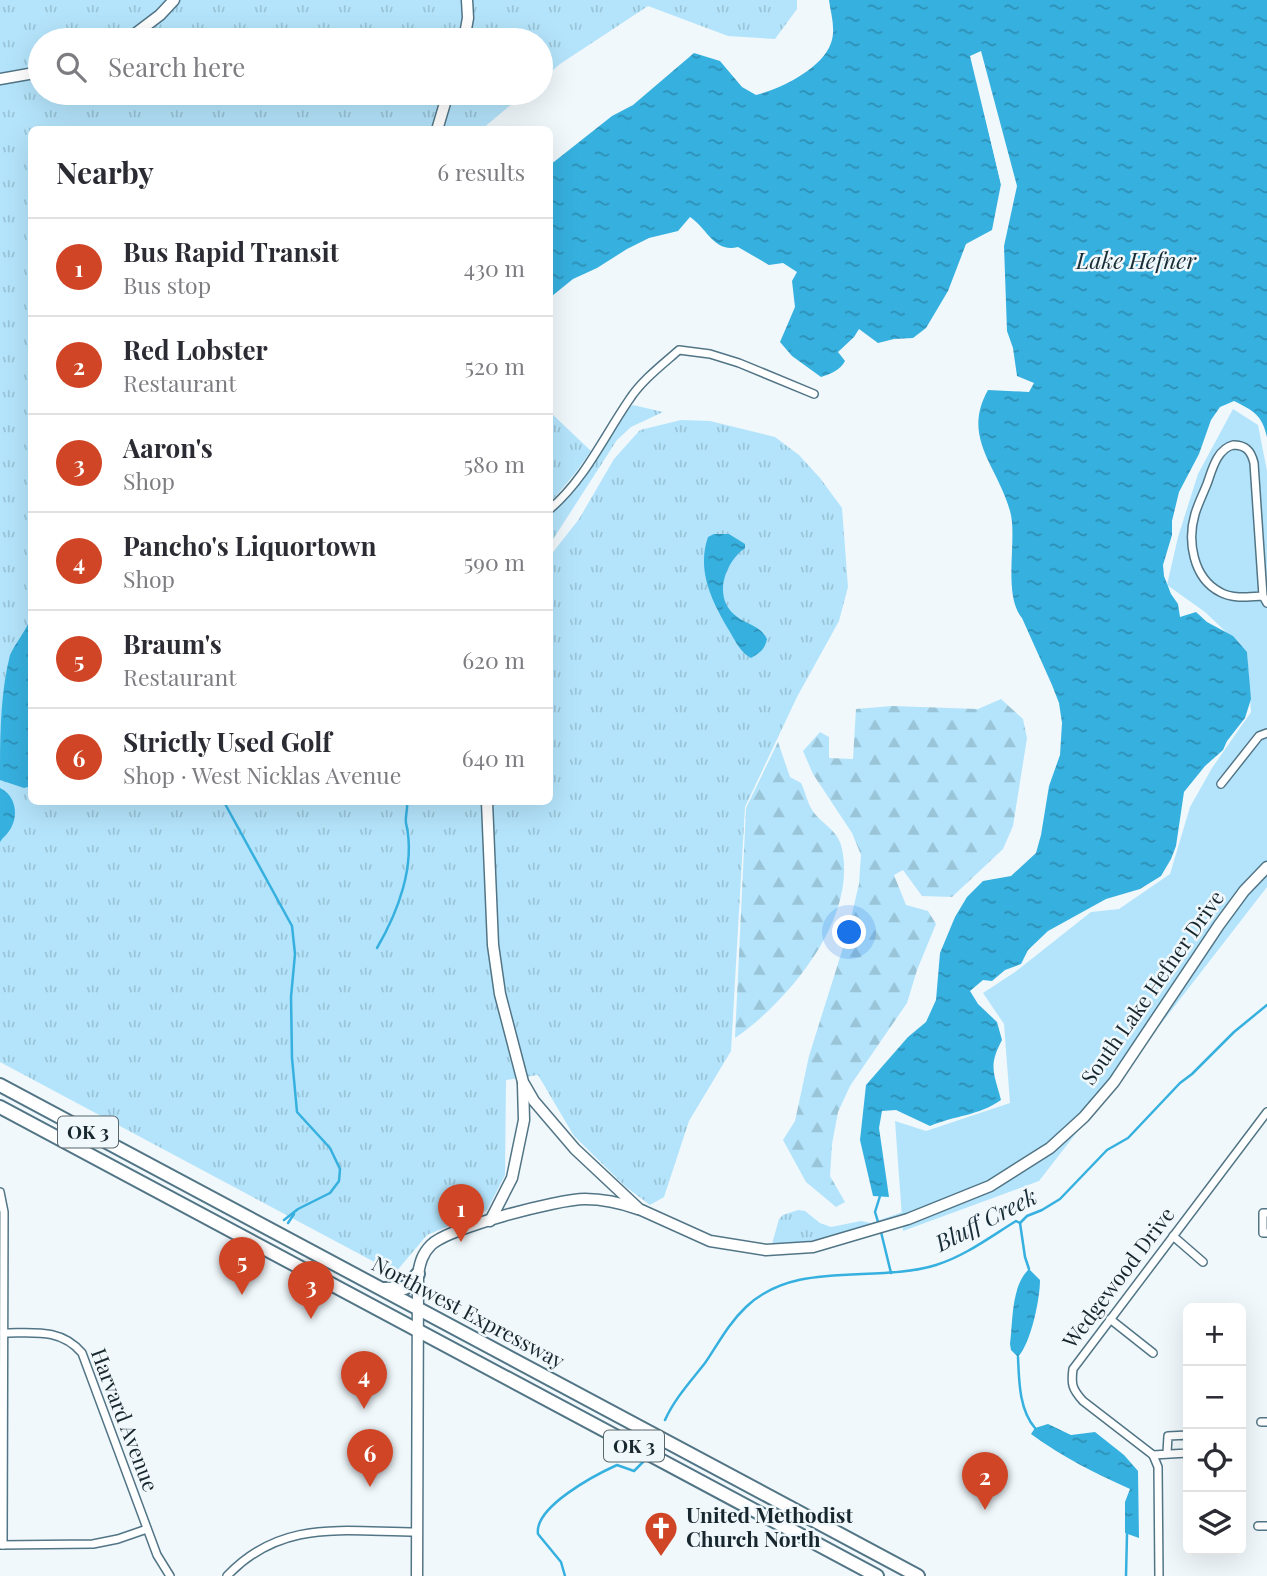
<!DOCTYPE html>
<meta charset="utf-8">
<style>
body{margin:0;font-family:"Playfair Display",serif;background:#f2f2f3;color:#2b2b33}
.controls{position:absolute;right:21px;bottom:21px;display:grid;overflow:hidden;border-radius:10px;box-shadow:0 7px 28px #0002}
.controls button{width:63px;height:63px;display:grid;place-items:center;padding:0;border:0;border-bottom:2px solid #e1e1e2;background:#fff;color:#2b2b33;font:35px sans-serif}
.you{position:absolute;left:850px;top:933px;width:24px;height:24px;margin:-18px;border:5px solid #fff;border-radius:50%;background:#1a73e8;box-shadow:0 0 0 10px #1a73e833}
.badge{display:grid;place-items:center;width:46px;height:46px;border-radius:50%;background:#cf4525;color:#fff;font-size:23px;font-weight:700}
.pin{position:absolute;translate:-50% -58px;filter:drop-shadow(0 2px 4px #0008)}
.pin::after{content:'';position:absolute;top:37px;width:24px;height:21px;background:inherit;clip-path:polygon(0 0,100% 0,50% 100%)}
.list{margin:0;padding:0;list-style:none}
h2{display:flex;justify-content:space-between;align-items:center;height:91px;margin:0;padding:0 28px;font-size:30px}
h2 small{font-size:23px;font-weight:400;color:#7c7c81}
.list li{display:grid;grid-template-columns:46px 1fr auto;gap:21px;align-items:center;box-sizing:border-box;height:98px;padding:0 28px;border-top:2px solid #e1e1e2}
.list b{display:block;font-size:26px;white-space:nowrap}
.list p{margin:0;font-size:23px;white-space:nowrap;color:#7c7c81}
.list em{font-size:23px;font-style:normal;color:#7c7c81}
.icon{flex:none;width:38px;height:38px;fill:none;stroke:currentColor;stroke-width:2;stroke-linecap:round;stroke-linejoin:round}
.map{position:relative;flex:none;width:1267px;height:1576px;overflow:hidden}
.search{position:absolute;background:#fff;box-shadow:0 7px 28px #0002;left:28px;top:28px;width:525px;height:77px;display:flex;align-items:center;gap:18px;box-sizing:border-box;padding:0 24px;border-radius:38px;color:#7c7c81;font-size:26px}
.panel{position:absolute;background:#fff;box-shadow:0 7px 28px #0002;left:28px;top:126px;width:525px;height:679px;border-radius:10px}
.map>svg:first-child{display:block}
</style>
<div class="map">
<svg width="1267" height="1576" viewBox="0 0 1267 1576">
<defs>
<pattern id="grass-tufts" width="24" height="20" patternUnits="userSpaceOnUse" patternTransform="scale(1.75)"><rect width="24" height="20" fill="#b4e4fb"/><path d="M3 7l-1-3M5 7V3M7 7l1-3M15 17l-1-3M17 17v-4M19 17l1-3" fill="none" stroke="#9ac4d7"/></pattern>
<pattern id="forest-firs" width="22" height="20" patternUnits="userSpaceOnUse" patternTransform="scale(1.75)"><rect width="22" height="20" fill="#b4e4fb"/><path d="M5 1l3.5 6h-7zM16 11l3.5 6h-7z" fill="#9ac4d7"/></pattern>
<pattern id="water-ripples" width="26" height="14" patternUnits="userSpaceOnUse" patternTransform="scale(1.75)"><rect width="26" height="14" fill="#36b0df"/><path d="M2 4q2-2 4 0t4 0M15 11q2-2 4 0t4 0" fill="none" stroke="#2d8fb5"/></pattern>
</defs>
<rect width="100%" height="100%" fill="#f0f8fc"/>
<!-- grass -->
<g fill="url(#grass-tufts)">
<polygon points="0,0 797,0 797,9 775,39 728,36 648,6 560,64 541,80 541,40 40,40 40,93 525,93 482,129 32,130 32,802 550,802 550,556 579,519 614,459 640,430 681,420 710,421 775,437 799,455 820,478 842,508 848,587 839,621 797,697 745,807 731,1051 689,1121 664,1197 650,1205 626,1187 574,1136 538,1075 506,1080 505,1175 487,1210 427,1235 395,1273 0,1062"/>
<polygon points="633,405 663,412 631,427 617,440 550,544 550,513 557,507 625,410"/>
<polygon points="550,412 591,451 576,472 550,503"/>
<path d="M 926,1204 L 937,1204 C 893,1219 817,1251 772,1244 L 779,1219 L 783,1215 L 798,1210 L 805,1211 L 820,1223 L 831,1227 L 861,1221 L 871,1223 Z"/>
</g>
<!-- forest -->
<g fill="url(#forest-firs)">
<polygon points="1001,699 1023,719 1027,738 1013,826 1003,849 952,897 922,896 903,870 894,875 906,905 928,911 936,924 917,970 907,1003 850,1086 838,1112 832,1144 830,1176 845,1202 836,1207 806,1182 783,1140 795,1121 809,1056 847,935 859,884 861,855 852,833 813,774 803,751 820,732 829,737 829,758 853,759 856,709 892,706 978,709"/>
<path d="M 778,742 L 790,777 L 801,783 C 805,791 807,801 811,808 C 819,823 836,828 841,845 C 860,916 789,1001 735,1038 L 746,808 Z"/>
</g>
<!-- park -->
<polygon fill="#b4e4fb" points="1233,409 1258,425 1267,471 1267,887 1039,1181 903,1231 895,1121 926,1131 1010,1103 1004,1024 983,993 1015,972 1091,912 1119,909 1170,874 1190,807 1212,768 1251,712 1247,652 1205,612 1167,585 1178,537 1198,474"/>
<!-- water -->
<g fill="url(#water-ripples)">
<path d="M 829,0 L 1267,0 L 1267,437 C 1262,415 1254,411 1234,401 L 1220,407 L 1211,420 L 1199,454 L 1179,492 L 1172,521 L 1172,535 L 1163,565 L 1164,576 L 1171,594 L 1178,604 L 1180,617 L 1196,612 L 1207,622 L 1233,636 L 1247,652 L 1251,699 L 1245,718 L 1227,741 L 1223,750 L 1205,766 L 1184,792 L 1176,846 L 1171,859 L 1161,876 L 1140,889 L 1106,899 L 1048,931 L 1028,950 L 1021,964 L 1005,970 L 992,981 L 983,980 L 970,991 L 978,1004 L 997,1022 L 1002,1040 C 988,1066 994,1073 1001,1100 C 978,1116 956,1115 930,1126 L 896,1110 L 882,1111 L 879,1128 L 889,1197 L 873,1196 L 860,1140 L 866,1085 L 908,1037 L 926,1022 L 936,1000 L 940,953 L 955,917 L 967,897 L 983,881 L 1011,876 L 1036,853 L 1041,835 L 1049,786 L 1060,755 L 1062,723 L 1059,703 L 1052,685 L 1022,618 C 1002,594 1018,538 1010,511 C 998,466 961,438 988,390 L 1029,392 L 1034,383 L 1017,376 L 1013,348 L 1007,331 L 1004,246 L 1017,186 L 981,51 L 970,56 L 1001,184 L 992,230 L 966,244 L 948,291 L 926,328 L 913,338 L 894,339 L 878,343 L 859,329 L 854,337 L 838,352 L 845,361 C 840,370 831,374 821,377 L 792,356 L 780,342 L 795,307 L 792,281 L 797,272 L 783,263 L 769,265 L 738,247 C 714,253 707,228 690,217 L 678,231 L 649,238 L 627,249 L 597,268 L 573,279 L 552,296 L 550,302 L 550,165 L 612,116 L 633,105 L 694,53 L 720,61 L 742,87 L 756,95 C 780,89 822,69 831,43 C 836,29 831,15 829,0 Z"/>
<path d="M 714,534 L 729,534 L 745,544 L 745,548 C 725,562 712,598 736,616 C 747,625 760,625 767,639 C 765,649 760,653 751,658 C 742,654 735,641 730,632 C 713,603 696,572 708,537 Z"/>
<path d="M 31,617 L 32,783 L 28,787 L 24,788 L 0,780 C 0,739 0,694 10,655 C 16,642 26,631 31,617 Z"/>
<path d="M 0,788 C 15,795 19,814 11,828 C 8,834 3,837 0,842 Z"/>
<path d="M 1029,1269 L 1040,1280 C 1040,1299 1031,1343 1018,1357 L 1011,1350 L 1010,1344 C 1013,1321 1011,1286 1029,1269 Z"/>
<path d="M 1048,1424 L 1071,1435 L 1095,1432 L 1124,1455 L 1138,1471 L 1139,1538 L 1125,1533 L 1125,1502 L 1130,1489 C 1095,1473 1062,1457 1031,1434 L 1035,1428 Z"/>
</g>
<!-- pier -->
<polygon fill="#f0f8fc" points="980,54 1000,135 978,56 974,58 1004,185 995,231 972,245 994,231 1002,189 971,56"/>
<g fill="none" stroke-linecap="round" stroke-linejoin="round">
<!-- stream -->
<g stroke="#36b0df" stroke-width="2.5">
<polyline points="224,802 292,926 295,954 291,997 292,1058 297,1112 330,1148 340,1169 339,1181 330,1193 298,1209 284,1220"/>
<path d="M 377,948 C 398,912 416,865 406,823 C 405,816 408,809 407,802"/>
<polyline points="288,1223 294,1214"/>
<polyline points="1020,1223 1025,1257 1029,1269"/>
<polyline points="879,1225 875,1212 880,1196"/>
<polyline points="881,1232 891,1273"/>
<path d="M 1018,1357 C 1019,1380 1019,1410 1035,1428"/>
<path d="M 665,1420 C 675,1398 691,1381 705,1363 C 718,1344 728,1324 746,1307 C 796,1259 875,1284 936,1265 C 965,1256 990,1237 1016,1221 L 1020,1223 L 1027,1216 L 1042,1210 L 1060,1199 L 1107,1150 L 1128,1138 L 1180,1083 L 1192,1074 L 1234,1032 L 1267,1005"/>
<path d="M 565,1576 L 561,1562 L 538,1534 C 534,1507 595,1475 617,1465 L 634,1471 L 643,1462"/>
<polyline points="1126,1576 1127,1534"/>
</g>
<defs>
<g id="street">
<path d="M 550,509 C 585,479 603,438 629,400 C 642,380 662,365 679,350 L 710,354 L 739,363 L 814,394"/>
<path d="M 1263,596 C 1249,597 1232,599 1220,592 C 1193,578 1187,541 1195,514 C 1198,504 1203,494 1207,484 C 1212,470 1217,449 1233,445 C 1246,445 1251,451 1254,463 L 1263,596 L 1267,603"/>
<polyline points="1221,784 1259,736 1267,733"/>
<polyline points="0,1192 4,1212 3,1545"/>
<polyline points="1267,1213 1263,1213 1263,1233 1267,1233"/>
<polyline points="1173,1236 1203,1262"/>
<polyline points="1110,1319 1153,1353"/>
<path d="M 4,1333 C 33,1333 61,1328 82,1353 L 157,1555 L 170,1576"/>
<polyline points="1261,1422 1267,1422"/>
<polyline points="1153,1455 1188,1453 1188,1435 1168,1436 1167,1453"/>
<polyline points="1258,1526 1267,1526"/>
<polyline points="0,1545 93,1544 118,1539 147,1529"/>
<path d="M 227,1576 C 282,1518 344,1532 417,1532"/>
<path d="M 1159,1576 L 1158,1467 L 1153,1455 L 1083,1401 C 1072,1389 1071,1384 1073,1369 L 1267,1112"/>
</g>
<g id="secondary">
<polyline points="127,40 160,15 174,0"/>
<polyline points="464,40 468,18 467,0"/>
<polyline points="0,79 40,72"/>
<polyline points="437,130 448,93"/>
<polyline points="487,802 493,945 500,994 523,1082 534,1101 575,1149 639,1209 710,1241 766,1250 813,1247 908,1219 990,1186 1050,1148 1084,1117 1114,1082 1219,925 1244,891 1267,867"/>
<polyline points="490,1221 512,1178 524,1120 523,1084"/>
<path d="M 417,1576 L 418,1274 C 420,1263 422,1254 431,1245 C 448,1228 558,1199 585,1199 C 604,1199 621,1203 638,1209"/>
</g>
<g id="highway">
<polyline points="0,1085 918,1576"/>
<polyline points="0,1107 877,1576"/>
<polyline points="384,1289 405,1288 418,1274"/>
</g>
</defs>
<!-- street casing -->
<use href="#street" stroke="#527586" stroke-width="10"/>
<!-- secondary casing -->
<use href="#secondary" stroke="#527586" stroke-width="13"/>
<!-- highway casing -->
<use href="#highway" stroke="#527586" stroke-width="16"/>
<!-- street -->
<use href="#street" stroke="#fff" stroke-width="7"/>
<!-- secondary -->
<use href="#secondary" stroke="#fff" stroke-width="10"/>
<!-- highway -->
<use href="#highway" stroke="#fff" stroke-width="12"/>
</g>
<!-- icons -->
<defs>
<symbol id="church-pin" viewBox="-11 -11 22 30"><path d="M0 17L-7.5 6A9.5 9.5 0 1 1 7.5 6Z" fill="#cf4525" stroke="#f0f8fc"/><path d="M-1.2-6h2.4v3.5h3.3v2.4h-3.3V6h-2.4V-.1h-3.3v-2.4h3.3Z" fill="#fff"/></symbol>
</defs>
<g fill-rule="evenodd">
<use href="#church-pin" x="642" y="1509" width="38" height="52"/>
</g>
<g text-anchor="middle" stroke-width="5" stroke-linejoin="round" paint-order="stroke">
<!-- shield labels -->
<g fill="#f0f8fc" stroke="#59666c" stroke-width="2">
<rect x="58" y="1116.5" width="60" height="31" rx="5"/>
<rect x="604" y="1430.5" width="60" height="31" rx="5"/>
</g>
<g font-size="19" font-weight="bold" fill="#18272e">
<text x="88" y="1139">OK 3</text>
<text x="634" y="1453">OK 3</text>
</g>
<!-- street labels -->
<g font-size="21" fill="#18272e" stroke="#f0f8fc">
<text transform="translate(1153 988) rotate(-55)" y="7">South Lake Hefner Drive</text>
<text transform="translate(1119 1278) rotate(-53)" y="7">Wedgewood Drive</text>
<text transform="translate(468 1313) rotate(28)" y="7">Northwest Expressway</text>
<text transform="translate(124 1420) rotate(69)" y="7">Harvard Avenue</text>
</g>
<!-- poi labels -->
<g font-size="21" font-weight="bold" fill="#18272e" stroke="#f0f8fc" text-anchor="start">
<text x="686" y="1523">United Methodist<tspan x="686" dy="24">Church North</tspan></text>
</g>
<!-- water labels -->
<g font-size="23" font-style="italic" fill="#192d36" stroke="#f0f8fc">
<text x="1136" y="269">Lake Hefner</text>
<text transform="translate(986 1220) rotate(-27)" y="8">Bluff Creek</text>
</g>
</g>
</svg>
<div class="controls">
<button>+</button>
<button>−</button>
<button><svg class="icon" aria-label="locate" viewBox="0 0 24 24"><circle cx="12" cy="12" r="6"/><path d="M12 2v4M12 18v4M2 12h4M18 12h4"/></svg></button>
<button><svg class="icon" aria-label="layers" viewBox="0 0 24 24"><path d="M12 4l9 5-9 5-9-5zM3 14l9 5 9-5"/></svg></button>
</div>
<div class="you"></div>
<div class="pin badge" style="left:461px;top:1242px">1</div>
<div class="pin badge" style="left:985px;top:1510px">2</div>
<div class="pin badge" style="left:311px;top:1319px">3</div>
<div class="pin badge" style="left:364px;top:1409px">4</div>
<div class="pin badge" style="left:242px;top:1295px">5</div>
<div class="pin badge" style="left:370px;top:1487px">6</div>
<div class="search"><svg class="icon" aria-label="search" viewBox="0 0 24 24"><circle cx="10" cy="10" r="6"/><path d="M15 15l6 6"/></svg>Search here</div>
<section class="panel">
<h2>Nearby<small>6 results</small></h2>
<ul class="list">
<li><span class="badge">1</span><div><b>Bus Rapid Transit</b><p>Bus stop</p></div><em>430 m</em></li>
<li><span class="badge">2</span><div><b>Red Lobster</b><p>Restaurant</p></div><em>520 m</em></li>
<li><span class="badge">3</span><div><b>Aaron's</b><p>Shop</p></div><em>580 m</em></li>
<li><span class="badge">4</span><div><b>Pancho's Liquortown</b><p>Shop</p></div><em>590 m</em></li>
<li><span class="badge">5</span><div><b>Braum's</b><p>Restaurant</p></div><em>620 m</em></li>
<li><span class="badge">6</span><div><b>Strictly Used Golf</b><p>Shop · West Nicklas Avenue</p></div><em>640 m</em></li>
</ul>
</section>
</div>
